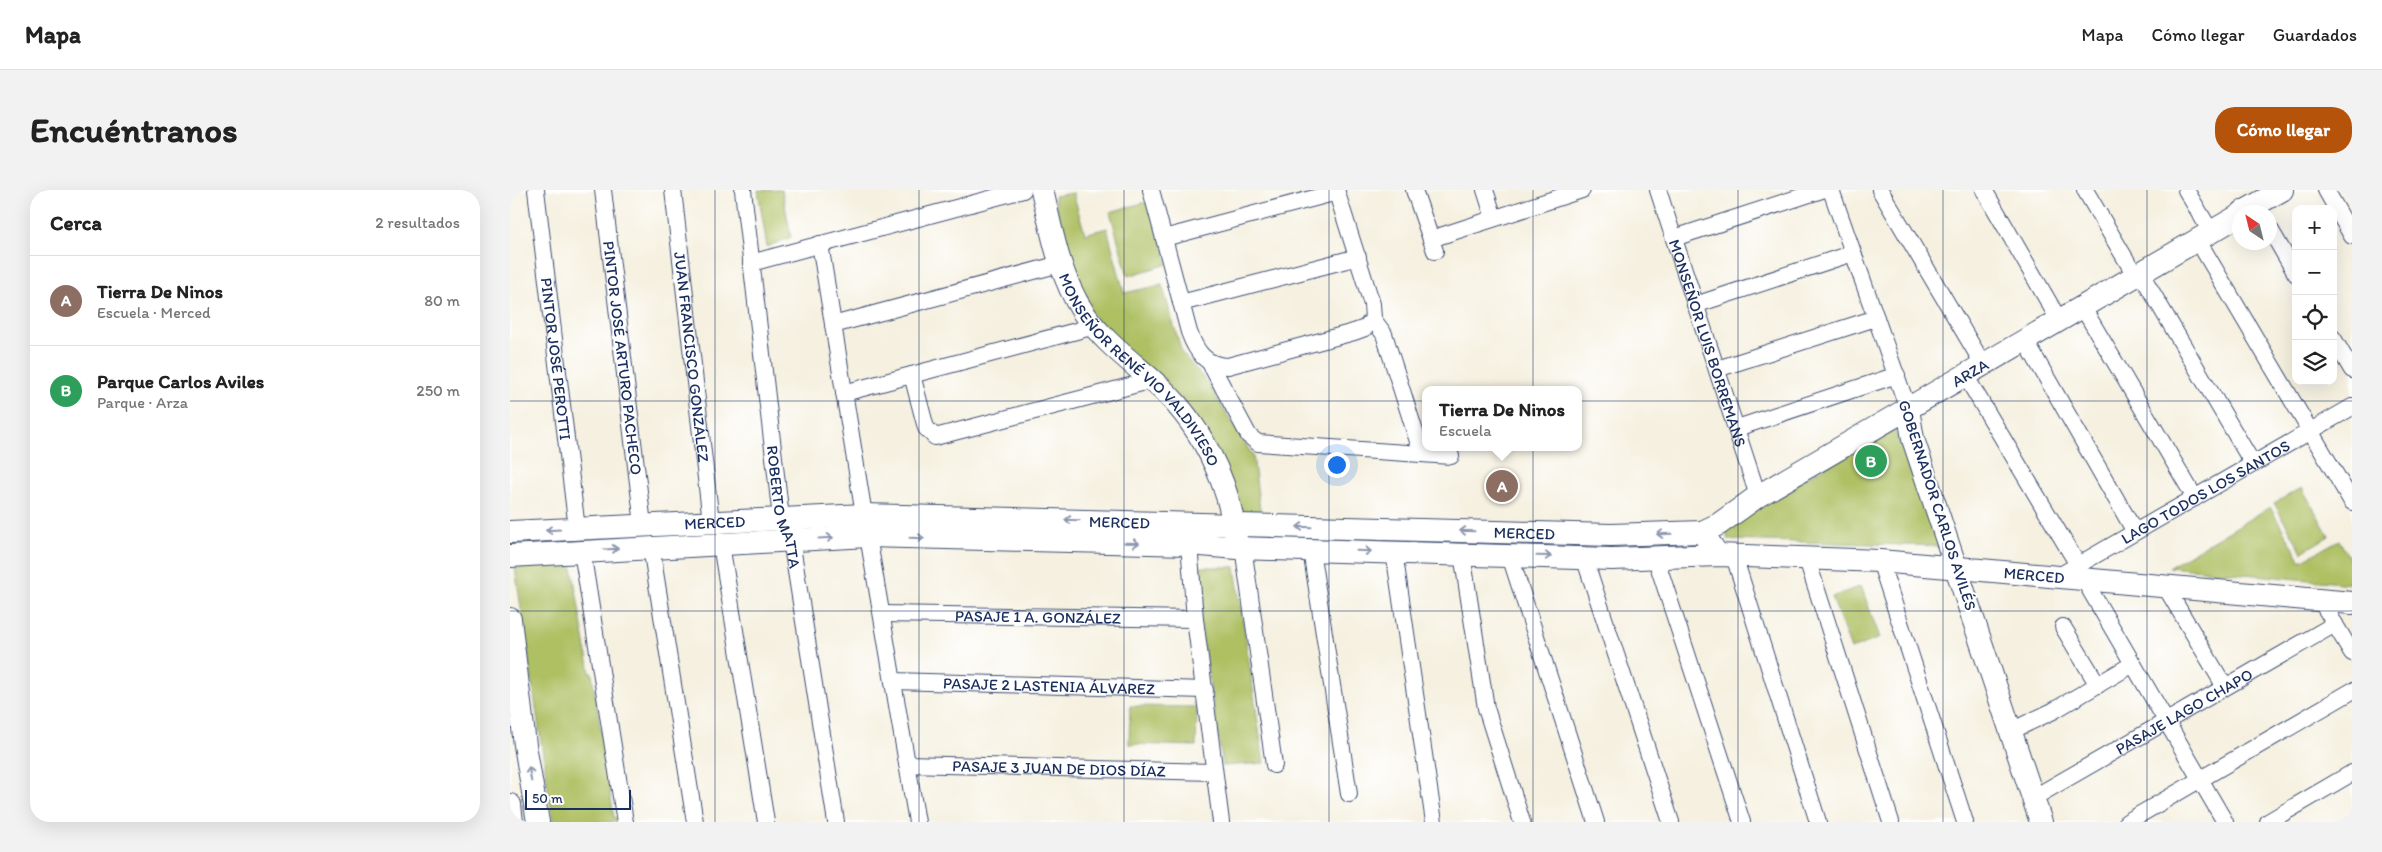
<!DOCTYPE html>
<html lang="es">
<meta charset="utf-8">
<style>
body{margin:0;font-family:Itim,sans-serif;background:#f2f2f2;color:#222}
.controls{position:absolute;right:15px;top:15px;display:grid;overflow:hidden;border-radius:10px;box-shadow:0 5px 20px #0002}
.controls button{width:45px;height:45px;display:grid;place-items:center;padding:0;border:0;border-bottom:1px solid #e0e0e0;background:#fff;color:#222;font:25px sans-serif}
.compass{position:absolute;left:1722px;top:15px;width:45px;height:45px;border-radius:50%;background:#fff;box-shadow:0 5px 20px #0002;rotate:325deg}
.scale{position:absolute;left:15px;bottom:12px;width:106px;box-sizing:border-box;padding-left:5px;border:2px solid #1b2f5e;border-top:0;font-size:14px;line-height:18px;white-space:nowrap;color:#1b2f5e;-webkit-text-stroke:4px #fff;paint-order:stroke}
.you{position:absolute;left:826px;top:274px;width:18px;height:18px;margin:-12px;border:4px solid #fff;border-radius:50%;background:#1a73e8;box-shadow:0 0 0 8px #1a73e833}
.badge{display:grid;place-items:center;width:32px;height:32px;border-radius:50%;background:#b45309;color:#fff;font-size:16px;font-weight:700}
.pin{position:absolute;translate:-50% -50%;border:2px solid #fff;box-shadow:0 1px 5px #0006}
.popup{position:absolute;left:912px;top:196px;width:160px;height:65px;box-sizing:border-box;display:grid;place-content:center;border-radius:10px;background:#fff;filter:drop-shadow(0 1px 4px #0005);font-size:16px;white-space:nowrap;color:#767676}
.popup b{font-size:19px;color:#222}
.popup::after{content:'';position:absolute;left:50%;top:100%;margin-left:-10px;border:10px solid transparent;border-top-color:#fff}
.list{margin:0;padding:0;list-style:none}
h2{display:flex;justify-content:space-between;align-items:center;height:65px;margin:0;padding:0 20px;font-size:21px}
h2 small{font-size:16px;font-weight:400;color:#767676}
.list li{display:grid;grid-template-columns:32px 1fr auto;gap:15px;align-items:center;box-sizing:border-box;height:90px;padding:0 20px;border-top:1px solid #e0e0e0}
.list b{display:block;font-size:19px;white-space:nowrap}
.list p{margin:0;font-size:16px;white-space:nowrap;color:#767676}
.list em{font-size:16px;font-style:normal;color:#767676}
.icon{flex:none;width:28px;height:28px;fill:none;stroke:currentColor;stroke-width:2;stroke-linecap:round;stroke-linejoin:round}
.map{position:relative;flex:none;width:1842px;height:632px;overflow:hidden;border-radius:20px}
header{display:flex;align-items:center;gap:30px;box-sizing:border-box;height:70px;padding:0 25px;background:#fff;border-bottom:1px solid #e0e0e0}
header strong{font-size:24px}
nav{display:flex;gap:28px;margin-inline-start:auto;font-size:18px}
.intro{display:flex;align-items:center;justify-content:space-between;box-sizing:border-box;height:120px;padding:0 30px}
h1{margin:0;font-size:35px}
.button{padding:12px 22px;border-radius:20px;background:#b45309;color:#fff;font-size:18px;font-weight:700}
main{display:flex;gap:30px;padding:0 30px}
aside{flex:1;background:#fff;border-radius:20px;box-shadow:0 5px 20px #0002}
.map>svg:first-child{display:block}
</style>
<header>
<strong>Mapa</strong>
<nav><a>Mapa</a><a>Cómo llegar</a><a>Guardados</a></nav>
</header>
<div class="intro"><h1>Encuéntranos</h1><a class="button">Cómo llegar</a></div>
<main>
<aside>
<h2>Cerca<small>2 resultados</small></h2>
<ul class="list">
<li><span class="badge" style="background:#8d6e63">A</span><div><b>Tierra De Ninos</b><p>Escuela · Merced</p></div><em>80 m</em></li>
<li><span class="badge" style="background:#2e9e5b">B</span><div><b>Parque Carlos Aviles</b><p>Parque · Arza</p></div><em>250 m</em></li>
</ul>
</aside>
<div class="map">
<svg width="1842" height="632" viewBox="0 0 1842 632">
<rect width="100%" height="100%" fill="#fff"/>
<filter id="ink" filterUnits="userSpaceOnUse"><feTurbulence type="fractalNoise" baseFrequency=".02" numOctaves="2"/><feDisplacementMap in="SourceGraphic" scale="10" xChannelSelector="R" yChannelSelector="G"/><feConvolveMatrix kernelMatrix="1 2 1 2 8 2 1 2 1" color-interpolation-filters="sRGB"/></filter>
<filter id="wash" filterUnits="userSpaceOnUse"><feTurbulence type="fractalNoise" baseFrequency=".0096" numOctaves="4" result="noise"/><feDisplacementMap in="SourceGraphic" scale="20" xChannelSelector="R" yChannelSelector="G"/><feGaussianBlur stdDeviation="1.12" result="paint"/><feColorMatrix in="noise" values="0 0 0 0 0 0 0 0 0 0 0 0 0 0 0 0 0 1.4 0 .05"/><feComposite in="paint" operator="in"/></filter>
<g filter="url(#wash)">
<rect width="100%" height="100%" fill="#f5f0df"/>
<!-- green -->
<g fill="#afc063" stroke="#657860">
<polygon points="248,0 272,0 281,47 257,57"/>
<polygon points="563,3 575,44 597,38 614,103 652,95 672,163 697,192 743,266 751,328 731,328 714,284 595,142 566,101 544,6"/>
<polygon points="640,11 658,74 618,86 600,22"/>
<polygon points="1383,237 1430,356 1218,350 1214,335"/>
<polygon points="1792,298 1819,346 1792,362 1764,313"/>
<polygon points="1760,317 1791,371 1829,350 1842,373 1842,394 1659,377"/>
<polygon points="61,371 80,483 82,483 104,628 107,628 107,632 43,632 5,378"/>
<polygon points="681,377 725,377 754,573 713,576"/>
<polygon points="1351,396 1370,448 1341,459 1322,407"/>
<polygon points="620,516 687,517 686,556 619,554"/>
</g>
</g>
<g filter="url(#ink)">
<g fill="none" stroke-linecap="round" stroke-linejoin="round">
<defs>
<g id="street">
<path id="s1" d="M 26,0 L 67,339"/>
<path id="s2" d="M 93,0 L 133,335"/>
<path id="s3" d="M 163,0 L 201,332"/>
<path id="s4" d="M 233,0 L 271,328 L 281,350 L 326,632"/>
<path d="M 641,0 L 679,142 C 686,161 695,176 718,176 L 844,142 L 855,138 L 863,129"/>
<polyline points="826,0 862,114 863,129"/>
<polyline points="904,0 925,61"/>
<polyline points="975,0 984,28"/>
<path id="s5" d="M 1148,0 L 1248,306"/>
<polyline points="1321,0 1398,219"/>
<polyline points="1370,0 1473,174"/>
<polyline points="1474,0 1549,130"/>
<polyline points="1575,0 1625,85"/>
<polyline points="1676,0 1701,42"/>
<polyline points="1816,0 1842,46"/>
<polyline points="1760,39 1786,84"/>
<polyline points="654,48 827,2"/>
<polyline points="1164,48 1312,0"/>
<polyline points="921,49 1072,0"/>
<polyline points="1687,49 1842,312"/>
<polyline points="310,54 354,325"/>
<polyline points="241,73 513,0"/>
<polyline points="1630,82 1743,274"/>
<polyline points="671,113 848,67"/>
<polyline points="1185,115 1343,63"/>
<polyline points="1572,116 1685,308"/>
<polyline points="863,129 874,144 912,264"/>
<polyline points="323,135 550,74"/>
<polyline points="1823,148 1842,180"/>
<polyline points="1515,150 1625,342"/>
<polyline points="700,173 739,246 748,253 941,266"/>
<polyline points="1207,179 1366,128"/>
<polyline points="402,185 416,238 425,247 643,190"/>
<polyline points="1455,185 1568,375"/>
<polyline points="334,203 585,136"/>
<polyline points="1227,238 1387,185"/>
<polyline points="358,346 407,632"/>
<polyline points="211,354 256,632"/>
<polyline points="679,354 685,429 711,632"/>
<polyline points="141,357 185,632"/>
<polyline points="733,357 764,575"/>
<polyline points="801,360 839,604"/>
<polyline points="72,361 115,632"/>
<polyline points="884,362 924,632"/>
<polyline points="952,364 976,518 1012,632"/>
<polyline points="1000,366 1086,632"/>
<polyline points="1224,366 1308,632"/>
<polyline points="1074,367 1161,632"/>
<polyline points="1146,369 1232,632"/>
<polyline points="1297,369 1381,632"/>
<polyline points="1370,371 1455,632"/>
<path id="s6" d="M 1549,386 L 1842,217"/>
<polyline points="1573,388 1715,632"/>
<polyline points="1655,396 1715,497"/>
<polyline points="1811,411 1842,463"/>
<path id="s7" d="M 372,424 L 685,429"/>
<polyline points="1553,437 1588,495"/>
<path id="s8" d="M 383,491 L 695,500"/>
<polyline points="1501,541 1543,521 1623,474"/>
<path id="s9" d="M 397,574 L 703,582"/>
<path id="s10" d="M 1523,608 L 1825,434"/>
<polyline points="1617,632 1842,501"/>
<polyline points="1758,632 1842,583"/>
</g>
<g id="secondary">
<path id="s11" d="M 532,0 C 542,42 549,85 573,122 C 591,149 619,170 643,191 C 689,230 719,290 726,349"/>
<polyline points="1733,22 1772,0"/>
<polyline points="1398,219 1403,249 1531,632"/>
<path id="s12" d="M 0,342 L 354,325 L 1101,345 L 1192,342 L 1208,365"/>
<path id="s13" d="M 1192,342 L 1209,334 L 1248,306 L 1730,25"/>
<path id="s14" d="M 0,366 L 358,346 L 679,354 L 727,358 L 1102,369 L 1208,365 L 1370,371 L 1842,413"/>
<polyline points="0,429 15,555 28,632"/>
<polyline points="0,615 2,632"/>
</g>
</defs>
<!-- street casing -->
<use href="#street" stroke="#3c4c71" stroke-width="18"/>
<!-- secondary casing -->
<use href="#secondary" stroke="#3c4c71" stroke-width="24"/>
<!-- street -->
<use href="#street" stroke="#fff" stroke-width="16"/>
<!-- secondary -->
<use href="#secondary" stroke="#fff" stroke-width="22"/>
</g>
<!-- one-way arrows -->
<defs><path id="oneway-shaft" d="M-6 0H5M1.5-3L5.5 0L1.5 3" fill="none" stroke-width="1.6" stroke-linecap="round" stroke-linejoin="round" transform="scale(1.25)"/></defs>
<g stroke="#8d97ae">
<use href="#oneway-shaft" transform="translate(562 330) rotate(-178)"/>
<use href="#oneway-shaft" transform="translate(794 337) rotate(-178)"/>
<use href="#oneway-shaft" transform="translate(43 340) rotate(177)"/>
<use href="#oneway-shaft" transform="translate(957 341) rotate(-178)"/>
<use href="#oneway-shaft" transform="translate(1154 344) rotate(178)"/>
<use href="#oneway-shaft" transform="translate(316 348) rotate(-3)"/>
<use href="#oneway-shaft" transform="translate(407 348) rotate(2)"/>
<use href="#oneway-shaft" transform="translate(622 353) rotate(1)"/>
<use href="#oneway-shaft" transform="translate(101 359) rotate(-3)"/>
<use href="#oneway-shaft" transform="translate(854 361) rotate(2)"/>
<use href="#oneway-shaft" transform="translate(1034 366) rotate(1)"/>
<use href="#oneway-shaft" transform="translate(20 584) rotate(-100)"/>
</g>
</g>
<!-- grid -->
<path fill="none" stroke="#1b2f5e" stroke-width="1" stroke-opacity="0.55" d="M 205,0 L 205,632M 409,0 L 409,632M 614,0 L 614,632M 819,0 L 819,632M 1023,0 L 1023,632M 1228,0 L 1228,632M 1433,0 L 1433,632M 1637,0 L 1637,632M 0,211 L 1842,211M 0,421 L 1842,421"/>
<g text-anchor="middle" stroke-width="4" stroke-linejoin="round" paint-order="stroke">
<!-- street labels -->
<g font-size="16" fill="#1b2f5e" stroke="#fff">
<text dy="6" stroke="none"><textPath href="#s5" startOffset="161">MONSEÑOR LUIS BORREMANS</textPath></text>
<text dy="6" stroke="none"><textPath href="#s3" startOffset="168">JUAN FRANCISCO GONZÁLEZ</textPath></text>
<text dy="6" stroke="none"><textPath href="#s2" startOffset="169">PINTOR JOSÉ ARTURO PACHECO</textPath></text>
<text dy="6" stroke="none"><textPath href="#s1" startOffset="170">PINTOR JOSÉ PEROTTI</textPath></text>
<text dy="6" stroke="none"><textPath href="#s11" startOffset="210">MONSEÑOR RENÉ VIO VALDIVIESO</textPath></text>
<text dy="6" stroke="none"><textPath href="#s13" startOffset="312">ARZA</textPath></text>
<text dy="6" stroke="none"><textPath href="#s6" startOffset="169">LAGO TODOS LOS SANTOS</textPath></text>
<text transform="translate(1428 315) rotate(72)" y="6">GOBERNADOR CARLOS AVILÉS</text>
<text dy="6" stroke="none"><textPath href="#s4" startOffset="320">ROBERTO MATTA</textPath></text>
<text dy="6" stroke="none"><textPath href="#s12" startOffset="610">MERCED</textPath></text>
<text dy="6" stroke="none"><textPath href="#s12" startOffset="205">MERCED</textPath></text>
<text dy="6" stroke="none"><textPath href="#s12" startOffset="1015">MERCED</textPath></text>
<text dy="6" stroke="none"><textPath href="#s14" startOffset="1526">MERCED</textPath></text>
<text dy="6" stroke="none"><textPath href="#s7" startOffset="156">PASAJE 1 A. GONZÁLEZ</textPath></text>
<text dy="6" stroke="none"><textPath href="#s8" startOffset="156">PASAJE 2 LASTENIA ÁLVAREZ</textPath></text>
<text dy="6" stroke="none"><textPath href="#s10" startOffset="174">PASAJE LAGO CHAPO</textPath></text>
<text dy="6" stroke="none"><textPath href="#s9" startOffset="152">PASAJE 3 JUAN DE DIOS DÍAZ</textPath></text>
</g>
</g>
</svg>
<div class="controls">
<button>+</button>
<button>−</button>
<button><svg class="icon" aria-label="locate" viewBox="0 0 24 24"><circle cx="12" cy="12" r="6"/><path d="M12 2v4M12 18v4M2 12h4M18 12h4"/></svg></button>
<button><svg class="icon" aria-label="layers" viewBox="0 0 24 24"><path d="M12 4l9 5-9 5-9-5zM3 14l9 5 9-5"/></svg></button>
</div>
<svg class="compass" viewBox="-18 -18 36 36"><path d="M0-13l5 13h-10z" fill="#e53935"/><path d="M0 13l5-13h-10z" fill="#767676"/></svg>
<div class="scale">50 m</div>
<div class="you"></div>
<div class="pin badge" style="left:992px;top:296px;background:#8d6e63">A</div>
<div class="popup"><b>Tierra De Ninos</b>Escuela</div>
<div class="pin badge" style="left:1361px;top:271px;background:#2e9e5b">B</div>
</div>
</main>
